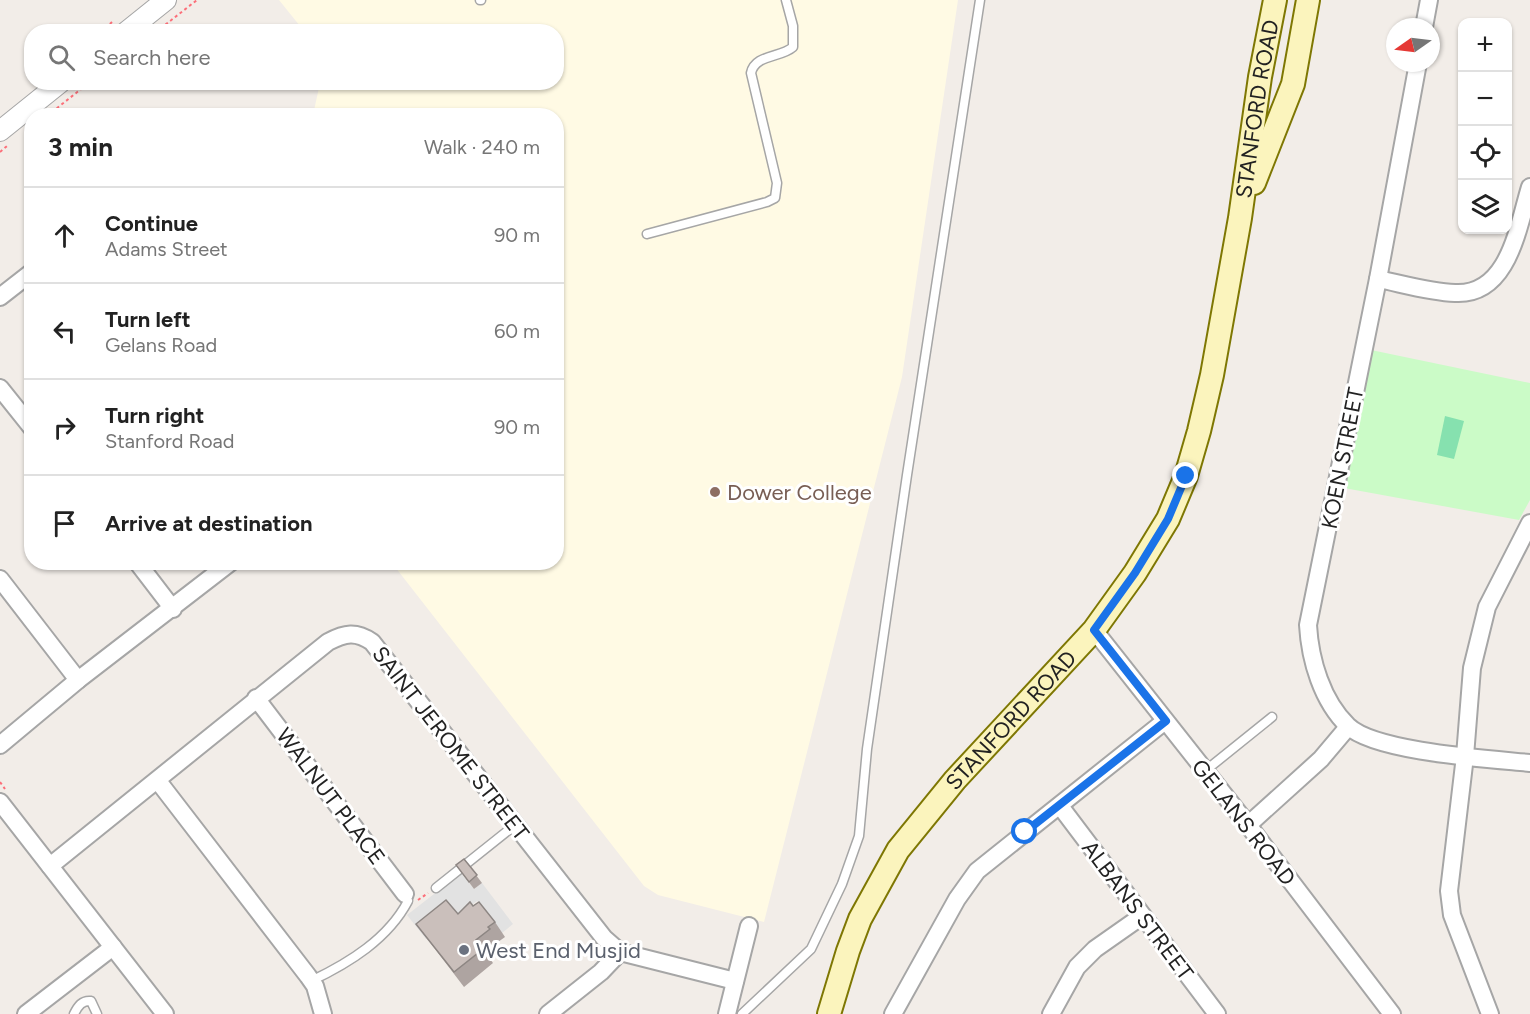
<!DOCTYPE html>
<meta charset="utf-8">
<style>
body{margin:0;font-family:Figtree,sans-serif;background:#f2f2f2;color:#222}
.controls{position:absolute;right:18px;top:18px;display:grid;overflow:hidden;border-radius:12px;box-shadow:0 2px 4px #0004}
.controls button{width:54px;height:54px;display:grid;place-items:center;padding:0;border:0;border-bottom:2px solid #e0e0e0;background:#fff;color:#222;font:30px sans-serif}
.compass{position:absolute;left:1386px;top:18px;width:54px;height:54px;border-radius:50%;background:#fff;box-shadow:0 2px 4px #0004;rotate:256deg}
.stop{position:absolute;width:18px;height:18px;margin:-14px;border:4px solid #1a73e8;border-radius:50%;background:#fff}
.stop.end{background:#1a73e8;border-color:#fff;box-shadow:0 2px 6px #0008}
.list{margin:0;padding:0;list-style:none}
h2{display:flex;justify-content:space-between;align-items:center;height:78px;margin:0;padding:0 24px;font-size:26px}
h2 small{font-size:20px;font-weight:400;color:#767676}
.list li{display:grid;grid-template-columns:39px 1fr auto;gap:18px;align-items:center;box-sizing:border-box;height:96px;padding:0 24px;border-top:2px solid #e0e0e0}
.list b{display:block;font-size:22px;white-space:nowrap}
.list p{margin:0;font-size:20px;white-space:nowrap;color:#767676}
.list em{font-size:20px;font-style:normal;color:#767676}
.icon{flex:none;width:33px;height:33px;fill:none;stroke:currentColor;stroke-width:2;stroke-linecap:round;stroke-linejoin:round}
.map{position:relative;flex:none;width:1530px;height:1014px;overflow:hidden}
.search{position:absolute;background:#fff;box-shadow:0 2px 4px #0004;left:24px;top:24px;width:540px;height:66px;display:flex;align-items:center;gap:15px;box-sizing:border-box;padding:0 21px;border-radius:24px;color:#767676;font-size:22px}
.panel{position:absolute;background:#fff;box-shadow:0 2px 4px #0004;left:24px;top:108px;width:540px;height:462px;border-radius:24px}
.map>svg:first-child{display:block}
</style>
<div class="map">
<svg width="1530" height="1014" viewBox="0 0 1530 1014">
<rect width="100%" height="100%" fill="#f2ede8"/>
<!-- education -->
<polygon fill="#fffae4" points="279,0 958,0 902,377 764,922 658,895 644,886 392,563 556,562 556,116 313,115 320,83 556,82 556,32 304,31"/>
<!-- park -->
<polygon fill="#cbfbc7" points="1371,350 1530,383 1530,500 1519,520 1344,488"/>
<!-- pitch -->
<polygon fill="#86e1af" points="1445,416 1464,421 1454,459 1437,455"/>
<!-- parking -->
<polygon fill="#e2e2e2" points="461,873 474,889 482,883 513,924 502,933 477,901 426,939 407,915"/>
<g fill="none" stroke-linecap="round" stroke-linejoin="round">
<defs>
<g id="service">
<polyline points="480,0 481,0"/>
<path d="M 647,234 L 767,202 L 775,198 L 777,183 L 751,73 C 755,54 781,58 793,47 L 793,26 L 786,0"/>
<polyline points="1205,771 1272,717"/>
<polyline points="436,888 515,825"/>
<path d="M 311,981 C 349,963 388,939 408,901"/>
<path d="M 74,1014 C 78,1006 82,1000 91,1001 L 97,1014"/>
<polyline points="742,1014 811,949 842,884 859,836 867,749 907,475 980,0"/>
</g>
<g id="minor">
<polyline points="1424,27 1429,0"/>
<path d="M 1418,63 L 1378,279 L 1308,625 C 1310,660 1322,701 1348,726 C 1375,752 1490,759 1530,763"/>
<path d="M 1378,279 C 1403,284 1430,292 1455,293 C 1509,296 1518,226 1530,187"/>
<polyline points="0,297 32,272"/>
<polyline points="0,388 32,428"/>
<polyline points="137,562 173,609"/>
<polyline points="0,579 78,680"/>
<polyline points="1094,630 1248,825 1392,1014"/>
<polyline points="256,698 405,894"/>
<polyline points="0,745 78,680 231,562"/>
<polyline points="158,781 308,976 315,986 323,1014"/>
<polyline points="0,802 165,1014"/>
<polyline points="1060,806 1217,1014"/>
<polyline points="1248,825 1321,759 1348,727"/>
<path d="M 50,866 L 328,642 C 345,633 356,631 372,642 L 604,938 L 620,952 L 735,981"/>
<polyline points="26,1014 113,947"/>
<polyline points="548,1014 601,972 620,952"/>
<polyline points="727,1014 749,926"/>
<polyline points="893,1014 957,899 977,871 1165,721"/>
<polyline points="1051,1014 1077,967 1095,949 1142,916"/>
<polyline points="1490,1014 1452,915 1449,891 1465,756 1472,668 1487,607 1530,523"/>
</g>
<g id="tertiary">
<polyline points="126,32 166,0"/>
<polyline points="0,131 61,82"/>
</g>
<g id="secondary">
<polyline points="1254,183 1293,84 1308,0"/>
<path id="s1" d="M 829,1014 L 848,951 L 860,919 L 898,850 L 955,780 L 1094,630 L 1135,573 L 1168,519 L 1186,476 L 1199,431 L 1212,375 L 1240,218 L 1260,77 L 1275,0"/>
</g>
</defs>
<!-- service casing -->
<use href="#service" stroke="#a6a6a6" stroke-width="11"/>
<!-- minor casing -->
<use href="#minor" stroke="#a6a6a6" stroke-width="20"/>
<!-- tertiary casing -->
<use href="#tertiary" stroke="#a6a6a6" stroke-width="22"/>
<!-- secondary casing -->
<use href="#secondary" stroke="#7e7703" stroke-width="26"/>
<!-- path -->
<g stroke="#fc6f79" stroke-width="2" stroke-dasharray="3 3" stroke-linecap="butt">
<polyline points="101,32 112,22"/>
<polyline points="156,32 197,0"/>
<polyline points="52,112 90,82"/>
<polyline points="0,152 7,146"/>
<polyline points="0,782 5,789"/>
<polyline points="418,900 428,893"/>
</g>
<!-- service -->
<use href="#service" stroke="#fff" stroke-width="8"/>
<!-- minor -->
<use href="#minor" stroke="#fff" stroke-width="16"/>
<!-- tertiary -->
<use href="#tertiary" stroke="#fff" stroke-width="20"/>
<!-- secondary -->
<use href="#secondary" stroke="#fbf4bd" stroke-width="22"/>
</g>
<!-- wall -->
<g fill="#aea4a1">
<polygon points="464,859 482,883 474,889 456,865"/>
<polygon points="473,906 495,922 505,937 498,942 500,944 487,955 493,963 464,987 416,924 458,914"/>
</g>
<!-- building -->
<g fill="#cabfbb" stroke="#8d8683" stroke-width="1.5">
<polygon points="464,859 477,875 469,882 456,865"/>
<polygon points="446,900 458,914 470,902 473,906 479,902 495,922 488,927 490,929 476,940 483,949 454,972 416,924"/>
</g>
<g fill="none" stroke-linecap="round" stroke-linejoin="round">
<!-- route -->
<polyline stroke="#1a73e8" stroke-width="8" points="1025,832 1166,721 1094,630 1135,573 1168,519 1186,476"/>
</g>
<!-- markers -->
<circle fill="#8d6e63" stroke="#fff" stroke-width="2" cx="715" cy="492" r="6"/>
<circle fill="#6b7280" stroke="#fff" stroke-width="2" cx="464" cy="950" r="6"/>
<g text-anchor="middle" stroke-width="6" stroke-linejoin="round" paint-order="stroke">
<!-- street labels -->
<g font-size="22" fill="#222" stroke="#fff">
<text dy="8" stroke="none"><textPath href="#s1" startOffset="1028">STANFORD ROAD</textPath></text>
<text transform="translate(1342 458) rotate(-79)" y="8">KOEN STREET</text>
<text dy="8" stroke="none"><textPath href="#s1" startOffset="351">STANFORD ROAD</textPath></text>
<text transform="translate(451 743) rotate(52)" y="8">SAINT JEROME STREET</text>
<text transform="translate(331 796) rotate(53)" y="8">WALNUT PLACE</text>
<text transform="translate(1244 822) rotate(52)" y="8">GELANS ROAD</text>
<text transform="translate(1138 910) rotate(53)" y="8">ALBANS STREET</text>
</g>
<!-- education labels -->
<g font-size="22" fill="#785e54" stroke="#fff" text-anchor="start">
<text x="727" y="500">Dower College</text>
</g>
<!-- worship labels -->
<g font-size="22" fill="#5b616d" stroke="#fff" text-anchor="start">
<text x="476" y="958">West End Musjid</text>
</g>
</g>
</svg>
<div class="controls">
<button>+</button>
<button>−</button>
<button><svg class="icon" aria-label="locate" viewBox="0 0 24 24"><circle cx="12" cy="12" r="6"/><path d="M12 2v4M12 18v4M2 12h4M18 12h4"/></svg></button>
<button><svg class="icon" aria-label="layers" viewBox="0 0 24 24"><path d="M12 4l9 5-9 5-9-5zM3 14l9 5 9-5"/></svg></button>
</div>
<svg class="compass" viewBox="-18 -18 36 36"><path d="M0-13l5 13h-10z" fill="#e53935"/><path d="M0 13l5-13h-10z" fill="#767676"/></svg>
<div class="stop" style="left:1025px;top:832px"></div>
<div class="stop end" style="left:1186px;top:476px"></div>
<div class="search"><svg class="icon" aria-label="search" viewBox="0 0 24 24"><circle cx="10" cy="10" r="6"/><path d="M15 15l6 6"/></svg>Search here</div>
<section class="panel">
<h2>3 min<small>Walk · 240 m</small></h2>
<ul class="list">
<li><svg class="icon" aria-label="ahead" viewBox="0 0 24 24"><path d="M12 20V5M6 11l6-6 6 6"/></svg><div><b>Continue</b><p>Adams Street</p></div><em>90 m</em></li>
<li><svg class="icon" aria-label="left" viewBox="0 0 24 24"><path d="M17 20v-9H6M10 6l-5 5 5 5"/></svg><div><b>Turn left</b><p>Gelans Road</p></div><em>60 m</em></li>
<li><svg class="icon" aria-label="right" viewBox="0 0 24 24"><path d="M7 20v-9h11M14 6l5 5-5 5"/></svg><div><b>Turn right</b><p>Stanford Road</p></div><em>90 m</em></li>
<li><svg class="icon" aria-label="arrive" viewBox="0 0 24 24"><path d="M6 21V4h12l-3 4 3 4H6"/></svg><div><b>Arrive at destination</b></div></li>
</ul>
</section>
</div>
